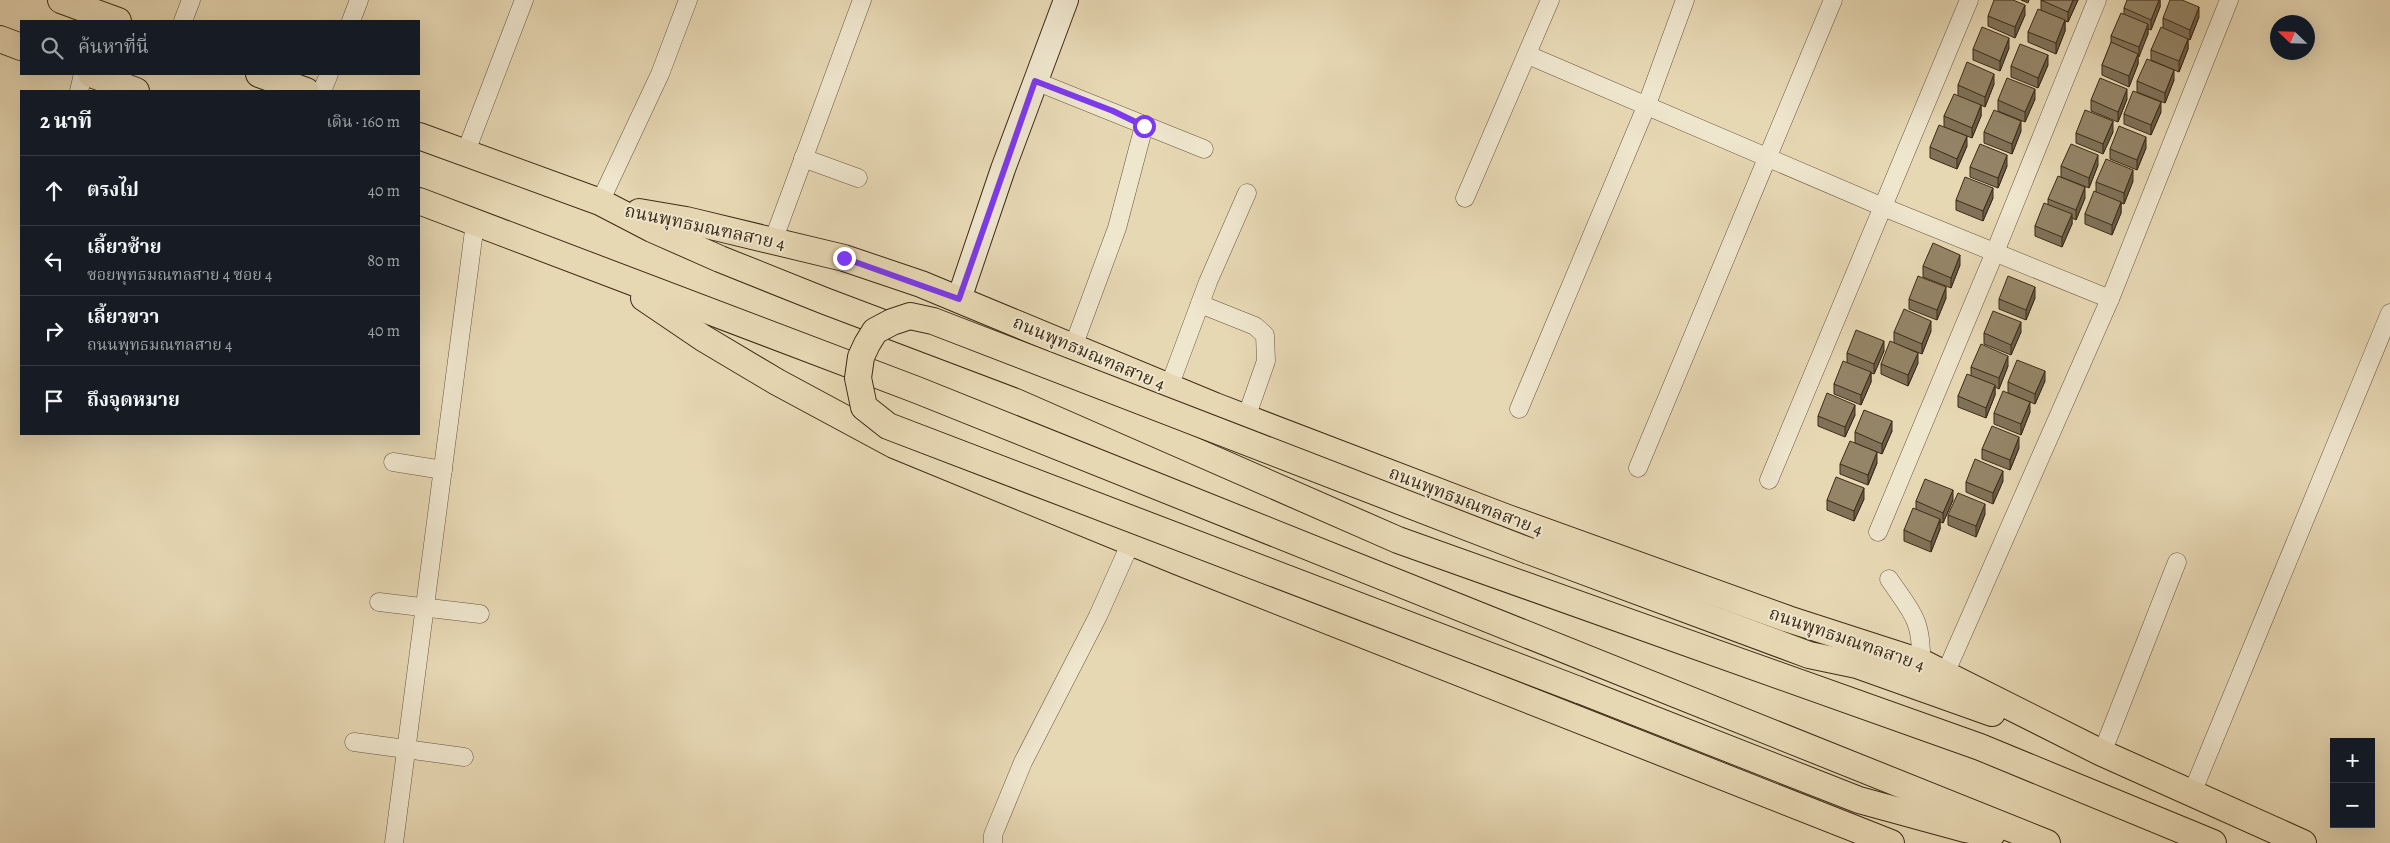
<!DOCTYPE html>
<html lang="th">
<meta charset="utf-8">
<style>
body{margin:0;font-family:Alegreya,"Noto Serif Thai",serif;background:#20242c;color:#f1f3f6}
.controls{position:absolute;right:15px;bottom:15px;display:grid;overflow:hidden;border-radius:0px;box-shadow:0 5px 20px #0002}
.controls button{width:45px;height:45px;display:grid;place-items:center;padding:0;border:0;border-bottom:1px solid #363941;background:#171b24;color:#f1f3f6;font:25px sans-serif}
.compass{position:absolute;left:2270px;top:15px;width:45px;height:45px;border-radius:50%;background:#171b24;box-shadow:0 5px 20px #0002;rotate:293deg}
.stop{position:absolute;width:15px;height:15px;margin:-11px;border:4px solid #7c3aed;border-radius:50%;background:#fff}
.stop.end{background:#7c3aed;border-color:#fff;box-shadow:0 1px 5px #0008}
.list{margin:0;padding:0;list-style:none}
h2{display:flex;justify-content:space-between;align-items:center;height:65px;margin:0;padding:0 20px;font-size:21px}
h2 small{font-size:16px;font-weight:400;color:#9ea1a6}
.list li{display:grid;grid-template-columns:32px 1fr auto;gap:15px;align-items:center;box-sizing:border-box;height:70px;padding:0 20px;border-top:1px solid #363941}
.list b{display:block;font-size:19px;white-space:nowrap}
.list p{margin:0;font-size:16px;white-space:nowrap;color:#9ea1a6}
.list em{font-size:16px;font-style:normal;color:#9ea1a6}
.icon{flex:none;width:28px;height:28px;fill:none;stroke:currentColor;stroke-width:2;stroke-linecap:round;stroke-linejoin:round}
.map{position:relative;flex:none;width:2390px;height:843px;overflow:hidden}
.search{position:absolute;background:#171b24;box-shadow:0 5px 20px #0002;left:20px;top:20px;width:400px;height:55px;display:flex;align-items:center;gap:12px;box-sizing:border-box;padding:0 18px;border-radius:0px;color:#9ea1a6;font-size:19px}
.panel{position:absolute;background:#171b24;box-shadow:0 5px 20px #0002;left:20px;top:90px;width:400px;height:345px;border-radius:0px}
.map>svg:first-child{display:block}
</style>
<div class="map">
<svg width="2390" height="843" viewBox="0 0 2390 843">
<rect width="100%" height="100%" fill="#e7d8b4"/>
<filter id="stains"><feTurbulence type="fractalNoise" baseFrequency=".004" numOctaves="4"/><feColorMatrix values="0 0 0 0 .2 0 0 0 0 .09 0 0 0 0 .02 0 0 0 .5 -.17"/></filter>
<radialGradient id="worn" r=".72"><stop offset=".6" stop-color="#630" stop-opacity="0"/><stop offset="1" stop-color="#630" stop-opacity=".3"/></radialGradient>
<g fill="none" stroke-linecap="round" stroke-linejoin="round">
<defs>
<g id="street">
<polyline points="183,21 191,0"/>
<polyline points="351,21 359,0"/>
<polyline points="1528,55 1883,207 2110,299"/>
<polyline points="1035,81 1204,149"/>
<polyline points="79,91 83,74"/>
<polyline points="322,91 329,74"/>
<polyline points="465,154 524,0"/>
<polyline points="803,158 858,178"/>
<polyline points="1465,198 1550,0"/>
<polyline points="600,202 660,74 688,0"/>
<polyline points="773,241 862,0"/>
<polyline points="1200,304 1255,326 1265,335 1266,361 1246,418"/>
<polyline points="1073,347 1117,228 1144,126"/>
<polyline points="1169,387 1208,282 1247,193"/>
<polyline points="1519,409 1646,107 1685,0"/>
<polyline points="393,462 443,470"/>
<polyline points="1638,468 1833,0"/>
<polyline points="1769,480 1969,0"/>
<polyline points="1878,532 1995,252 2097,0"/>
<path d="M 1889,579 C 1912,613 1922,619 1921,662"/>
<polyline points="379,602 480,614"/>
<polyline points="1945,674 2110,299 2229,0"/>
<polyline points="354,742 464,757"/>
<polyline points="2102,753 2177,562"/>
<polyline points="2192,793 2390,313"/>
<polyline points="394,843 475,223"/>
<polyline points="993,843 993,835 1023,762 1098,616 1131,542"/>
</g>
<polyline id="secondary" points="959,299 1003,169 1066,0"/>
<g id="primary">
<polyline points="61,0 118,21"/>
<polyline points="0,39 21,47"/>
<polyline points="91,74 136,91"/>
<polyline points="259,74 306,91"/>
<polyline points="419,136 600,202 652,229 720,259 825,301 1026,377 1398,540 1980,747 2213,843"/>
<polyline points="419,201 917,390 2047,843"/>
<polyline points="639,212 686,220 844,258 921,284 1215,406 1505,517 1788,619 1921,662 2102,753 2303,843"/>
<polyline points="644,298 703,338 777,382 894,445 1179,562 1891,843"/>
<polyline points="1529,551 1809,655 1857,665 1992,713"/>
<polyline points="1579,690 1859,800 1965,829 1992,834"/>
</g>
</defs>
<!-- street casing -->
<use href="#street" stroke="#68563e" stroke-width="19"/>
<!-- secondary casing -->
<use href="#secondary" stroke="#3d2b16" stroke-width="26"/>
<!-- primary casing -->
<use href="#primary" stroke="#3d2b16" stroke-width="28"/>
<!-- street -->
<use href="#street" stroke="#efe6ce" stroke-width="18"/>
<!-- secondary -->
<use href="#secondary" stroke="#efe6ce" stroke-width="24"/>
<!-- primary -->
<use href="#primary" stroke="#e7d8b4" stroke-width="26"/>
<defs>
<polyline id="primary-bridge" points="1529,551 933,321 910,316 892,322 875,331 867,344 861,357 858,378 864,407 888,426 1579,690"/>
</defs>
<!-- primary-bridge casing -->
<use href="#primary-bridge" stroke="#3d2b16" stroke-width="28" stroke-linecap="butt"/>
<!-- primary-bridge -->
<use href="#primary-bridge" stroke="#e7d8b4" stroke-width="26"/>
</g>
<!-- wall -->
<g fill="#807259" stroke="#3d2b16">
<polygon points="2021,0 2029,0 2028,3"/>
<polygon points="2041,0 2078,0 2068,22 2065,21 2065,31 2056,54 2028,42 2028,32 2041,10"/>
<polygon points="2160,0 2160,7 2151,30 2148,29 2148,34 2138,57 2138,64 2129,87 2102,75 2102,65 2111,43 2111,36 2124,14 2124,8"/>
<polygon points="2025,15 2015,38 1988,26 1988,16"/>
<polygon points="2199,17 2190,40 2188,39 2188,49 2179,72 2151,60 2151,50 2163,28 2163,18"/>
<polygon points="2009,48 2000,71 1973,60 1973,49"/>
<polygon points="2048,65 2038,88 2011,77 2011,66"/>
<polygon points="2174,80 2165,103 2137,92 2137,81"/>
<polygon points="1994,84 1985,107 1981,105 1981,116 1972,138 1944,127 1944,116 1958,95 1958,85"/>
<polygon points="2035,99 2025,122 1998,111 1998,100"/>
<polygon points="2127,99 2118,122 2091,111 2091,100"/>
<polygon points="2161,112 2151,135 2124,124 2124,114"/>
<polygon points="2021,131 2012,154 1984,143 1984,132"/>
<polygon points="2113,132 2103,154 2076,143 2076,133"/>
<polygon points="1967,146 1957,169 1930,158 1930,147"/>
<polygon points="2146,148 2137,170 2110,159 2110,149"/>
<polygon points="2098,165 2089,188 2061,177 2061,166"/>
<polygon points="2007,166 1998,188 1970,177 1970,167"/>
<polygon points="2133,181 2124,204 2121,203 2121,213 2112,235 2085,224 2085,214 2096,192 2096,182"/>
<polygon points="1993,198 1983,221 1956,210 1956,200"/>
<polygon points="2085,198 2076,220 2072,218 2072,224 2062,247 2035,236 2035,226 2048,204 2048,199"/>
<polygon points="1960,265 1951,288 1923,277 1923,266"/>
<polygon points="1946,298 1937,320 1909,309 1909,299"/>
<polygon points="2035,298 2026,320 1999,309 1999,299"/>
<polygon points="1931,331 1922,354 1894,343 1894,332"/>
<polygon points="2021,332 2011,355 1984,344 1984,333"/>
<polygon points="1884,351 1874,374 1871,373 1871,382 1861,405 1834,394 1834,384 1847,362 1847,353"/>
<polygon points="1918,363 1908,386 1881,374 1881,364"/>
<polygon points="2008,366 1999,389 1995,387 1995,395 1986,418 1958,407 1958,396 1971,375 1971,367"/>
<polygon points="2045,381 2035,404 2008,393 2008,382"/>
<polygon points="2030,412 2021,435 1994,424 1994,413"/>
<polygon points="1855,415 1845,437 1818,426 1818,416"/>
<polygon points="1892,431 1882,454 1855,443 1855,432"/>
<polygon points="2019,448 2010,470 1982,459 1982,449"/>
<polygon points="1877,463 1868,485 1840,474 1840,464"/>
<polygon points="2003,481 1993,504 1966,492 1966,482"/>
<polygon points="1864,499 1854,521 1827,510 1827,500"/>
<polygon points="1953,500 1943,523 1940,522 1940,529 1931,552 1904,541 1904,530 1916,509 1916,501"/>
<polygon points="1985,514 1976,537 1948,525 1948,515"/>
</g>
<!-- shaded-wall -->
<g fill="#685d49" stroke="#3d2b16">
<polygon points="2073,0 2078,0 2068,22 2068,12"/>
<polygon points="2159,0 2160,0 2160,7 2151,30 2151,20"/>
<polygon points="2025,5 2025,15 2015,38 2015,27"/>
<polygon points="2199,7 2199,17 2190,40 2190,30"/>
<polygon points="2065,20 2065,31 2056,54 2056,43"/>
<polygon points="2148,24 2148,34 2139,57 2139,47"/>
<polygon points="2009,38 2009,48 2000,71 2000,61"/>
<polygon points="2188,39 2188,49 2179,72 2179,61"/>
<polygon points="2138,54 2138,64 2129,87 2129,76"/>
<polygon points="2048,55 2048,65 2038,88 2038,78"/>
<polygon points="2174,70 2174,80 2165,103 2165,93"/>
<polygon points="1994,74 1994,84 1985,107 1985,97"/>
<polygon points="2035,89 2035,99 2025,122 2025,112"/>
<polygon points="2127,89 2127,99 2118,122 2118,112"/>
<polygon points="2161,102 2161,112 2151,135 2151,125"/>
<polygon points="1981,105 1981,116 1972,138 1972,128"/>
<polygon points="2021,121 2021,131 2012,154 2012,144"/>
<polygon points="2113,121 2113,132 2103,154 2103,144"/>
<polygon points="1967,136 1967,146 1957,169 1957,159"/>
<polygon points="2146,137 2146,148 2137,170 2137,160"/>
<polygon points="2007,155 2007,166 1998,188 1998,178"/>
<polygon points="2098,155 2098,165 2089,188 2089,178"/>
<polygon points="2133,170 2133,181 2124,204 2124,193"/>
<polygon points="2085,187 2085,198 2076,220 2076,210"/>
<polygon points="1993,188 1993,198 1983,221 1983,211"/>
<polygon points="2121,202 2121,213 2112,235 2112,225"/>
<polygon points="2072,214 2072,224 2062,247 2062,237"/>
<polygon points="1960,255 1960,265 1951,288 1951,278"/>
<polygon points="1946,287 1946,298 1937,320 1937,310"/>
<polygon points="2035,287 2035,298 2026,320 2026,310"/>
<polygon points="1931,321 1931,331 1922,354 1922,344"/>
<polygon points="2021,322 2021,332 2011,355 2011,345"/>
<polygon points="1884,341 1884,351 1874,374 1874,364"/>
<polygon points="1918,353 1918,363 1908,386 1908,375"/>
<polygon points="2008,356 2008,366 1999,389 1999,378"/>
<polygon points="2045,371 2045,381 2035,404 2035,394"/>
<polygon points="1871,372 1871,382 1861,405 1861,395"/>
<polygon points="1995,385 1995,395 1986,418 1986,408"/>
<polygon points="2030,402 2030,412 2021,435 2021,424"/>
<polygon points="1855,405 1855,415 1845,437 1845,427"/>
<polygon points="1892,421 1892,431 1882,454 1882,444"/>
<polygon points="2019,437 2019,448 2010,470 2010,460"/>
<polygon points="1877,452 1877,463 1868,485 1868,475"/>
<polygon points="2003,471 2003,481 1993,504 1993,493"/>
<polygon points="1864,488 1864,499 1854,521 1854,511"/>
<polygon points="1953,490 1953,500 1943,523 1943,513"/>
<polygon points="1985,504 1985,514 1976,537 1976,526"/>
<polygon points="1940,519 1940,529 1931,552 1931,542"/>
</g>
<!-- building -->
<g fill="#958568" stroke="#3d2b16">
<polygon points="1994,0 2013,0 2025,5 2015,27 1988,16"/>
<polygon points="2041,0 2073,0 2068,12"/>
<polygon points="2127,0 2159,0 2151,20 2124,8"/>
<polygon points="2170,0 2182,0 2199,7 2190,30 2163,18"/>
<polygon points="2038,9 2065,20 2056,43 2028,32"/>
<polygon points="2121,13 2148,24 2139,47 2111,36"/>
<polygon points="1982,27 2009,38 2000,61 1973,49"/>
<polygon points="2161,27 2188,39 2179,61 2151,50"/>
<polygon points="2111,42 2138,54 2129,76 2102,65"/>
<polygon points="2020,44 2048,55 2038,78 2011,66"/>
<polygon points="2147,59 2174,70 2165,93 2137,81"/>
<polygon points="1967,62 1994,74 1985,97 1958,85"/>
<polygon points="2007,78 2035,89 2025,112 1998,100"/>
<polygon points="2100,78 2127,89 2118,112 2091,100"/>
<polygon points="2133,91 2161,102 2151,125 2124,114"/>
<polygon points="1954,94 1981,105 1972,128 1944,116"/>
<polygon points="1994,110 2021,121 2012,144 1984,132"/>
<polygon points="2085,110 2113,121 2103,144 2076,133"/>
<polygon points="1939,125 1967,136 1957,159 1930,147"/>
<polygon points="2119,126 2146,137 2137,160 2110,149"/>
<polygon points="1980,144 2007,155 1998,178 1970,167"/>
<polygon points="2071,144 2098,155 2089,178 2061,166"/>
<polygon points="2106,159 2133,170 2124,193 2096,182"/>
<polygon points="2058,176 2085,187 2076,210 2048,199"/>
<polygon points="1965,177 1993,188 1983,211 1956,200"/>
<polygon points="2094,191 2121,202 2112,225 2085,214"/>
<polygon points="2044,203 2072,214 2062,237 2035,226"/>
<polygon points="1933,243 1960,255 1951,278 1923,266"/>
<polygon points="1918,276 1946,287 1937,310 1909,299"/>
<polygon points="2008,276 2035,287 2026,310 1999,299"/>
<polygon points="1904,309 1931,321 1922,344 1894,332"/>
<polygon points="1993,311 2021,322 2011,345 1984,333"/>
<polygon points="1856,330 1884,341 1874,364 1847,353"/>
<polygon points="1890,341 1918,353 1908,375 1881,364"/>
<polygon points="1981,344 2008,356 1999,378 1971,367"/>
<polygon points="2017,360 2045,371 2035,394 2008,382"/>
<polygon points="1843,361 1871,372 1861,395 1834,384"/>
<polygon points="1967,374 1995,385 1986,408 1958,396"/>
<polygon points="2003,391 2030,402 2021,424 1994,413"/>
<polygon points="1827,393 1855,405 1845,427 1818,416"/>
<polygon points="1864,410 1892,421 1882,444 1855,432"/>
<polygon points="1992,426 2019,437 2010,460 1982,449"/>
<polygon points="1850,441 1877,452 1868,475 1840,464"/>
<polygon points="1975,459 2003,471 1993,493 1966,482"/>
<polygon points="1836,477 1864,488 1854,511 1827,500"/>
<polygon points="1925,479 1953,490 1943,513 1916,501"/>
<polygon points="1958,493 1985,504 1976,526 1948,515"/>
<polygon points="1913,508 1940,519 1931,542 1904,530"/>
</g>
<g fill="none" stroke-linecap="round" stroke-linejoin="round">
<!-- route -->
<polyline stroke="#7c3aed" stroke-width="6" points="844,258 959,299 1035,81 1113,111 1144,126"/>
</g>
<g text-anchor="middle" stroke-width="4" stroke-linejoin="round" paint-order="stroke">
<!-- street labels -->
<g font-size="18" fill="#3d2b16" stroke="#efe6ce">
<text transform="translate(705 227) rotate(12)" y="6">ถนนพุทธมณฑลสาย 4</text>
<text transform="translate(1089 353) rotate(23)" y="6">ถนนพุทธมณฑลสาย 4</text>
<text transform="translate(1466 501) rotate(21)" y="6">ถนนพุทธมณฑลสาย 4</text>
<text transform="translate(1847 639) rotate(19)" y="6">ถนนพุทธมณฑลสาย 4</text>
</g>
</g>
<rect width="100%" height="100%" filter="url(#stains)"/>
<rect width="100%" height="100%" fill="url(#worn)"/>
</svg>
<div class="controls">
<button>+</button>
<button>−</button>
</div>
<svg class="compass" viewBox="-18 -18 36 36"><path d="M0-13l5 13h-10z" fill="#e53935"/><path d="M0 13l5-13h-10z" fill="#9ea1a6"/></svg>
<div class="stop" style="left:1144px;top:126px"></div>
<div class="stop end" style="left:844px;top:258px"></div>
<div class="search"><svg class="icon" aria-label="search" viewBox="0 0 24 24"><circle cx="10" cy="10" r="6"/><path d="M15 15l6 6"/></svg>ค้นหาที่นี่</div>
<section class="panel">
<h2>2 นาที<small>เดิน · 160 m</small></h2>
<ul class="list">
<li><svg class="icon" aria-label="ahead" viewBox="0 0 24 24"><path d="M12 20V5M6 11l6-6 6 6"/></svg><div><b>ตรงไป</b></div><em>40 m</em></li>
<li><svg class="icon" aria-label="left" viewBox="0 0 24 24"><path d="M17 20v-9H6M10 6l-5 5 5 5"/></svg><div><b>เลี้ยวซ้าย</b><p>ซอยพุทธมณฑลสาย 4 ซอย 4</p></div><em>80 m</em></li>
<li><svg class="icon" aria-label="right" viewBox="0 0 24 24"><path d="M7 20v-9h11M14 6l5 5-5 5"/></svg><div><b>เลี้ยวขวา</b><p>ถนนพุทธมณฑลสาย 4</p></div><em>40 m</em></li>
<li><svg class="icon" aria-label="arrive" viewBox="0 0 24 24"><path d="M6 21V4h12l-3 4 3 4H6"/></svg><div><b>ถึงจุดหมาย</b></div></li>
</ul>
</section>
</div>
